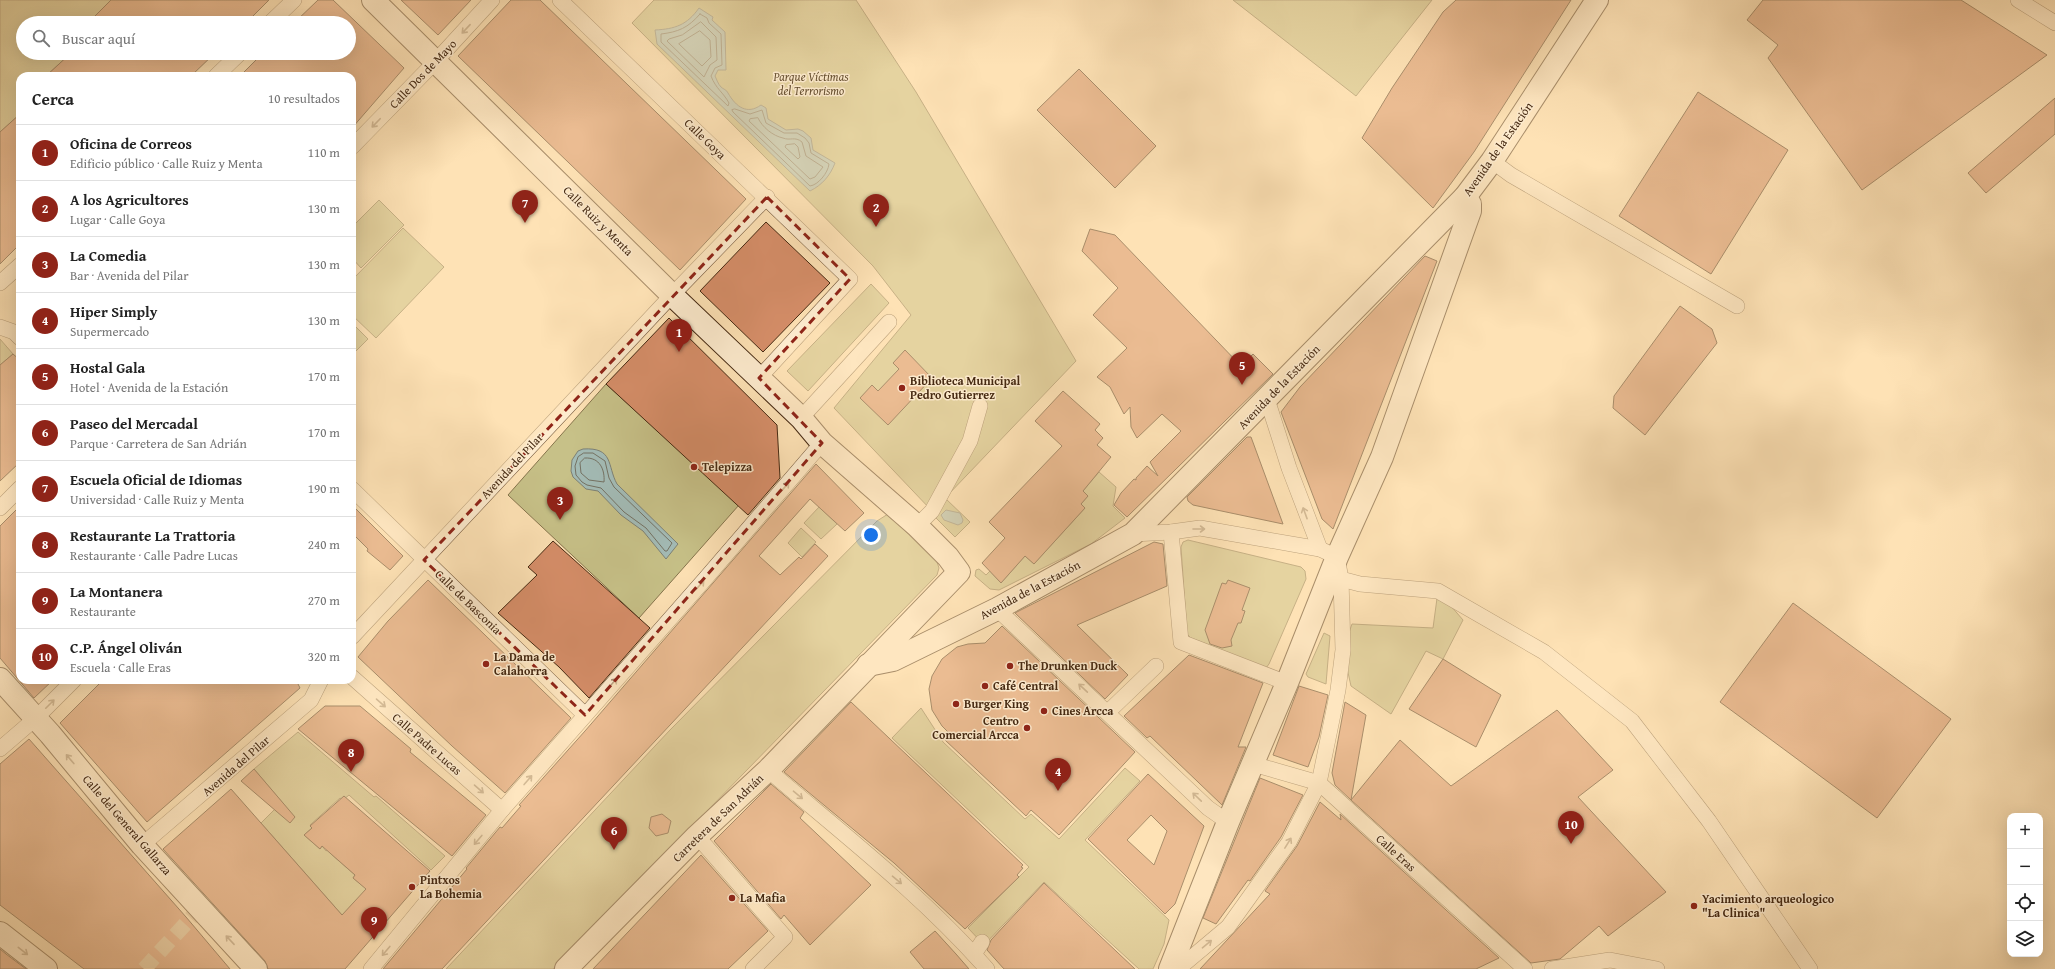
<!DOCTYPE html>
<html lang="es">
<meta charset="utf-8">
<style>
body{margin:0;font-family:"Gentium Book Plus",serif;background:#f6f6f6;color:#222}
.controls{position:absolute;right:12px;bottom:12px;display:grid;overflow:hidden;border-radius:8px;box-shadow:0 4px 16px #0002}
.controls button{width:36px;height:36px;display:grid;place-items:center;padding:0;border:0;border-bottom:1px solid #e0e0e0;background:#fff;color:#222;font:20px sans-serif}
.you{position:absolute;left:871px;top:535px;width:14px;height:14px;margin:-10px;border:3px solid #fff;border-radius:50%;background:#1a73e8;box-shadow:0 0 0 6px #1a73e833}
.badge{display:grid;place-items:center;width:26px;height:26px;border-radius:50%;background:#8f2418;color:#fff;font-size:13px;font-weight:700}
.pin{position:absolute;translate:-50% -33px;filter:drop-shadow(0 1px 2px #0008)}
.pin::after{content:'';position:absolute;top:21px;width:14px;height:12px;background:inherit;clip-path:polygon(0 0,100% 0,50% 100%)}
.list{margin:0;padding:0;list-style:none}
h2{display:flex;justify-content:space-between;align-items:center;height:52px;margin:0;padding:0 16px;font-size:17px}
h2 small{font-size:13px;font-weight:400;color:#767676}
.list li{display:grid;grid-template-columns:26px 1fr auto;gap:12px;align-items:center;box-sizing:border-box;height:56px;padding:0 16px;border-top:1px solid #e0e0e0}
.list b{display:block;font-size:15px;white-space:nowrap}
.list p{margin:0;font-size:13px;white-space:nowrap;color:#767676}
.list em{font-size:13px;font-style:normal;color:#767676}
.icon{flex:none;width:22px;height:22px;fill:none;stroke:currentColor;stroke-width:2;stroke-linecap:round;stroke-linejoin:round}
.map{position:relative;flex:none;width:2055px;height:969px;overflow:hidden}
.search{position:absolute;background:#fff;box-shadow:0 4px 16px #0002;left:16px;top:16px;width:340px;height:44px;display:flex;align-items:center;gap:10px;box-sizing:border-box;padding:0 14px;border-radius:22px;color:#767676;font-size:15px}
.panel{position:absolute;background:#fff;box-shadow:0 4px 16px #0002;left:16px;top:72px;width:340px;height:612px;border-radius:12px}
.map>svg:first-child{display:block}
</style>
<div class="map">
<svg width="2055" height="969" viewBox="0 0 2055 969">
<rect width="100%" height="100%" fill="#fee2b5"/>
<filter id="stains"><feTurbulence type="fractalNoise" baseFrequency=".005" numOctaves="4"/><feColorMatrix values="0 0 0 0 .2 0 0 0 0 .09 0 0 0 0 .02 0 0 0 .5 -.17"/></filter>
<radialGradient id="worn" r=".72"><stop offset=".6" stop-color="#630" stop-opacity="0"/><stop offset="1" stop-color="#630" stop-opacity=".3"/></radialGradient>
<!-- green -->
<g fill="#c7c188" stroke="#86754d">
<polygon points="0,0 111,0 88,23 23,23 23,53 71,53 46,76 20,76 20,100 18,102 20,105 20,114 0,132"/>
<polygon points="654,0 856,0 916,92 1076,361 945,498 970,522 955,537 932,514 932,511 834,408 911,315 873,266 632,23"/>
<polygon points="1233,0 1432,0 1356,96"/>
<polygon points="379,200 404,225 361,268 352,258 352,227"/>
<polygon points="403,228 444,267 376,338 352,315 352,280"/>
<polygon points="871,284 889,303 808,391 787,371"/>
<polygon points="352,323 368,339 352,355"/>
<polygon points="0,339 13,354 0,365"/>
<polygon points="606,384 739,505 639,618 508,495"/>
<polygon points="1099,472 1116,487 1113,506 1125,518 1091,544 999,590 990,589 975,576 976,570 979,569 986,575 990,571 1001,583 1025,556 1034,564 1085,508 1081,504 1088,496 1083,491"/>
<polygon points="819,507 837,524 821,539 804,523"/>
<polygon points="888,514 937,562 939,568 937,575 553,969 446,969 670,730 877,521"/>
<polygon points="801,528 816,542 802,557 788,543"/>
<polygon points="1188,540 1301,567 1305,571 1306,579 1269,664 1266,668 1191,638 1187,634 1181,547 1183,542"/>
<polygon points="1438,591 1463,620 1443,659 1426,651 1391,714 1351,686 1343,650 1352,624 1433,628"/>
<polygon points="1324,633 1330,636 1326,684 1308,677 1306,674"/>
<polygon points="921,708 943,742 1025,819 1031,814 1059,839 1125,768 1140,781 1085,840 1169,920 1164,944 1153,969 1139,969 1044,882 984,945 968,928 1029,867 892,738"/>
<polygon points="298,732 374,797 376,796 445,856 431,870 349,795 343,800 340,798 310,825 312,828 304,835 320,849 322,846 326,851 329,849 332,855 355,875 353,878 394,911 350,924 261,823 282,802 254,769"/>
</g>
<!-- water -->
<g fill="#a3bcb7" stroke="#7d8175">
<path d="M 699,8 L 713,17 L 712,20 L 725,32 L 726,70 L 718,70 L 715,76 C 717,80 718,84 721,87 C 723,89 727,90 728,93 C 736,107 747,115 761,105 L 766,108 L 768,119 L 786,130 L 798,129 L 803,131 L 811,138 L 813,150 L 835,163 C 830,176 822,185 810,191 L 657,44 L 655,30 C 675,29 687,25 699,8 Z"/>
<path d="M 583,449 C 614,447 607,466 617,484 L 678,544 L 666,559 L 643,531 L 621,515 L 598,491 L 586,489 L 573,477 L 571,471 L 572,460 L 578,451 Z"/>
<polygon points="946,510 960,513 963,520 962,523 958,525 944,520 941,515"/>
</g>
<g fill="none" stroke-linecap="round" stroke-linejoin="round">
<!-- shore -->
<g stroke="#747264" stroke-width="1">
<path d="M 700,14 L 707,18 L 709,23 L 721,34 L 722,65 L 715,68 L 711,76 C 716,89 723,92 729,103 L 728,106 L 661,42 L 661,34 C 678,32 688,28 700,14 Z"/>
<polygon points="701,22 716,37 717,60 710,65 704,77 667,41 669,39 682,35"/>
<polygon points="700,31 710,40 711,57 702,66 679,44"/>
<path d="M 735,109 L 750,114 L 762,110 L 766,123 L 784,133 L 797,133 L 805,138 L 809,143 L 811,153 L 829,164 C 828,173 818,185 810,186 L 733,112 L 732,110 Z"/>
<path d="M 758,118 C 762,127 773,136 783,138 C 790,141 795,136 802,142 L 806,156 L 823,167 L 815,177 L 810,179 L 749,121 L 750,119 Z"/>
<polygon points="795,144 798,147 800,157 798,159 785,147 786,145"/>
<polygon points="584,453 593,453 605,461 609,478 614,487 672,543 667,551 665,551 646,528 624,512 601,488 587,485 582,482 576,475 575,466 578,457"/>
<path d="M 585,458 C 600,457 605,470 604,482 L 589,480 L 581,473 L 580,463 Z"/>
</g>
</g>
<!-- building -->
<g fill="#d68e69" stroke="#452912" fill-rule="evenodd">
<polygon points="111,0 269,0 246,23 88,23"/>
<polygon points="318,0 333,0 404,68 352,128 352,76 240,76 263,53 349,53 349,23 294,23"/>
<polygon points="401,0 471,0 438,35"/>
<polygon points="511,0 540,0 746,199 680,270 458,56"/>
<polygon points="1456,0 1571,0 1474,152 1433,208 1362,138 1392,88 1443,12"/>
<polygon points="1763,0 1961,0 2047,55 1862,190 1768,58 1778,45 1747,20"/>
<polygon points="71,53 215,53 191,76 46,76"/>
<polygon points="1079,69 1156,146 1115,188 1037,110"/>
<polygon points="1698,92 1788,150 1711,274 1619,216"/>
<polygon points="2055,98 2055,134 1986,193 1968,173"/>
<polygon points="20,114 20,244 0,264 0,132"/>
<polygon points="766,222 830,283 763,352 700,291"/>
<polygon points="1090,229 1115,235 1241,366 1253,354 1273,374 1127,517 1114,505 1121,493 1134,479 1136,480 1136,478 1147,466 1158,476 1150,462 1181,431 1162,414 1137,438 1131,427 1130,407 1124,414 1110,387 1097,377 1127,348 1093,315 1118,288 1082,251"/>
<polygon points="1425,256 1437,261 1333,529 1322,519 1281,412 1300,387"/>
<polygon points="1680,306 1712,329 1717,343 1645,435 1613,408 1614,396"/>
<polygon points="669,318 777,425 780,478 748,515 606,384"/>
<polygon points="905,350 932,378 888,425 860,398 872,385 878,391 899,369 893,363"/>
<polygon points="13,354 20,360 20,462 0,481 0,365"/>
<polygon points="1063,391 1100,424 1095,430 1103,438 1097,445 1111,457 1083,491 1088,496 1081,504 1085,508 1034,564 1025,556 1001,583 982,563 1005,538 989,522 1062,446 1035,421"/>
<polygon points="1247,437 1251,437 1283,524 1193,505 1188,501 1187,497"/>
<polygon points="816,464 864,513 845,531 810,499 759,556 780,575 799,557 801,559 815,544 828,556 442,969 383,969 467,869 466,868 500,827 502,828 521,806 519,805 585,731"/>
<polygon points="352,505 403,556 390,570 367,551 368,549 352,533"/>
<polygon points="20,506 20,680 53,680 34,698 0,658 0,526"/>
<polygon points="553,541 650,628 589,698 559,667 498,613 537,575 528,567"/>
<polygon points="1154,542 1163,544 1167,586 1077,625 1128,675 1105,699 1015,613"/>
<polygon points="428,580 571,718 505,793 452,746 358,657 388,621"/>
<polygon points="1228,580 1250,588 1242,610 1245,611 1241,623 1238,623 1231,640 1232,646 1222,648 1210,644 1205,630 1222,583 1226,584"/>
<polygon points="1793,603 1951,719 1877,818 1720,702"/>
<polygon points="1002,626 1135,752 1059,835 1031,810 1026,816 945,740 950,734 942,726 932,710 929,689 932,676 942,659 957,647 968,644 985,643"/>
<polygon points="1189,655 1263,683 1238,747 1246,747 1222,805 1150,736 1147,738 1124,716"/>
<polygon points="1443,659 1501,695 1476,747 1409,709"/>
<polygon points="103,680 296,680 300,688 147,822 60,723"/>
<polygon points="1299,686 1328,695 1319,737 1308,767 1273,755"/>
<polygon points="851,702 1023,865 1021,867 1023,868 1017,875 1019,877 965,929 894,863 784,772"/>
<polygon points="1345,702 1366,715 1351,800 1335,785 1332,773"/>
<polygon points="325,706 360,706 411,749 410,752 486,815 452,856 298,729"/>
<polygon points="1557,710 1613,770 1578,797 1666,892 1608,936 1599,926 1560,959 1531,963 1351,800 1400,740 1451,786"/>
<polygon points="29,739 186,917 230,969 84,969 0,905 0,764"/>
<polygon points="254,769 295,817 290,823 241,781"/>
<path d="M 1148,774 L 1204,826 L 1175,904 L 1165,914 L 1088,839 ZM 1151,815 L 1167,831 L 1154,865 L 1127,840 Z"/>
<polygon points="1260,778 1303,795 1281,837 1250,881 1248,880 1216,924 1203,918"/>
<polygon points="771,784 804,812 800,818 871,885 810,945 784,915 781,919 714,841"/>
<polygon points="231,789 342,915 366,889 353,878 355,875 322,846 320,849 304,835 312,828 310,826 344,796 430,871 345,969 268,969 265,961 163,849"/>
<polygon points="1320,802 1341,820 1340,814 1499,958 1476,969 1200,969 1270,894 1265,891 1297,846"/>
<polygon points="662,814 671,821 668,833 656,836 649,828 651,817"/>
<polygon points="701,855 768,931 728,969 593,969"/>
<polygon points="1044,883 1135,969 1004,969 987,950 991,940"/>
<polygon points="935,931 956,954 969,969 924,969 910,952"/>
<polygon points="0,949 6,954 26,969 0,969"/>
</g>
<g fill="none" stroke-linecap="round" stroke-linejoin="round">
<!-- street-tunnel -->
<polyline stroke="#d9bd94" stroke-width="15" stroke-dasharray="15 8" stroke-linecap="butt" points="144,969 200,908"/>
<defs>
<g id="street">
<polyline points="560,0 850,279 759,378"/>
<polyline points="2018,0 2055,23"/>
<polyline points="270,23 294,0"/>
<polyline points="216,76 240,53"/>
<polyline points="352,147 436,61 492,0"/>
<polyline points="1492,161 1511,175 1737,306"/>
<polyline points="0,283 20,265"/>
<polyline points="0,327 14,332 20,338"/>
<polyline points="1267,399 1289,468 1320,549"/>
<polyline points="801,418 889,322"/>
<polyline points="352,489 585,715"/>
<polyline points="0,508 20,488"/>
<polyline points="917,526 932,511 970,441 980,406"/>
<polyline points="1171,532 1181,642 1287,683"/>
<polyline points="1133,534 1171,532 1200,528 1320,549 1337,557 1341,579 1343,650 1338,690 1319,783 1289,842 1228,927 1178,969"/>
<polyline points="1341,579 1360,584 1438,591 1544,652 1632,721 1709,821 1810,969"/>
<polyline points="997,609 1208,808 1228,822"/>
<polyline points="352,637 672,295 767,197"/>
<polyline points="352,677 502,810"/>
<polyline points="1108,712 1156,666"/>
<polyline points="0,749 36,718 74,680"/>
<polyline points="1253,764 1319,783 1525,969"/>
<path d="M 768,770 C 843,834 922,895 987,969"/>
<polyline points="697,836 785,937 753,969"/>
<polyline points="142,845 311,700 321,680"/>
<polyline points="974,954 982,942"/>
<polyline points="371,969 502,810 705,579 822,443"/>
<polyline points="1552,969 1610,960 1657,969"/>
</g>
<g id="secondary">
<polyline points="373,0 672,295 801,418 822,443 917,526 948,557 959,572 768,770 697,836 566,969"/>
<polyline points="868,665 893,660 997,609 1133,534 1465,197 1492,161 1597,0"/>
<polyline points="0,679 50,734 142,845 256,969"/>
<polyline points="0,933 46,969"/>
<polyline points="1170,969 1228,822 1287,683 1337,557 1382,457 1470,211 1470,204 1465,197"/>
</g>
</defs>
<!-- street casing -->
<use href="#street" stroke="#73573b" stroke-width="16"/>
<!-- secondary casing -->
<use href="#secondary" stroke="#452912" stroke-width="24"/>
<!-- street -->
<use href="#street" stroke="#feeccf" stroke-width="15"/>
<!-- secondary -->
<use href="#secondary" stroke="#feeccf" stroke-width="22"/>
</g>
<!-- one-way arrows -->
<defs><path id="oneway-shaft" d="M-6 0H5M1.5-3L5.5 0L1.5 3" fill="none" stroke-width="1.6" stroke-linecap="round" stroke-linejoin="round"/></defs>
<g stroke="#a28a70">
<use href="#oneway-shaft" transform="translate(466 29) rotate(133)"/>
<use href="#oneway-shaft" transform="translate(376 123) rotate(134)"/>
<use href="#oneway-shaft" transform="translate(785 487) rotate(-49)"/>
<use href="#oneway-shaft" transform="translate(1305 513) rotate(-110)"/>
<use href="#oneway-shaft" transform="translate(1199 529)"/>
<use href="#oneway-shaft" transform="translate(700 585) rotate(-48)"/>
<use href="#oneway-shaft" transform="translate(613 683) rotate(-48)"/>
<use href="#oneway-shaft" transform="translate(1083 688) rotate(-137)"/>
<use href="#oneway-shaft" transform="translate(381 703) rotate(41)"/>
<use href="#oneway-shaft" transform="translate(50 704) rotate(-45)"/>
<use href="#oneway-shaft" transform="translate(70 759) rotate(-130)"/>
<use href="#oneway-shaft" transform="translate(528 780) rotate(-49)"/>
<use href="#oneway-shaft" transform="translate(479 789) rotate(41)"/>
<use href="#oneway-shaft" transform="translate(798 795) rotate(40)"/>
<use href="#oneway-shaft" transform="translate(1197 797) rotate(-136)"/>
<use href="#oneway-shaft" transform="translate(478 840) rotate(130)"/>
<use href="#oneway-shaft" transform="translate(1288 843) rotate(-58)"/>
<use href="#oneway-shaft" transform="translate(897 880) rotate(40)"/>
<use href="#oneway-shaft" transform="translate(230 940) rotate(-133)"/>
<use href="#oneway-shaft" transform="translate(1207 944) rotate(-40)"/>
<use href="#oneway-shaft" transform="translate(23 951) rotate(38)"/>
<use href="#oneway-shaft" transform="translate(386 951) rotate(130)"/>
</g>
<!-- marked area -->
<path d="M0 0H2055V969H0ZM 767,197 L 850,279 L 759,378 L 822,443 L 585,715 L 424,560 Z" fill="#fee2b5" fill-opacity=".55" fill-rule="evenodd"/>
<path fill="none" stroke="#8f2418" stroke-width="3" stroke-dasharray="8 5" stroke-linejoin="round" d="M 767,197 L 850,279 L 759,378 L 822,443 L 585,715 L 424,560 Z"/>
<!-- markers -->
<g fill="#8f2418" stroke="#feeccf" stroke-width="1.5">
<circle cx="902" cy="388" r="4"/>
<circle cx="694" cy="467" r="4"/>
<circle cx="486" cy="664" r="4"/>
<circle cx="1010" cy="666" r="4"/>
<circle cx="985" cy="686" r="4"/>
<circle cx="956" cy="704" r="4"/>
<circle cx="1044" cy="711" r="4"/>
<circle cx="1027" cy="728" r="4"/>
<circle cx="412" cy="887" r="4"/>
<circle cx="732" cy="898" r="4"/>
<circle cx="1694" cy="906" r="4"/>
</g>
<g text-anchor="middle" stroke-width="3" stroke-linejoin="round" paint-order="stroke">
<!-- street labels -->
<g font-size="12" fill="#452912" stroke="#feeccf">
<text transform="translate(423 74) rotate(-46)" y="4">Calle Dos de Mayo</text>
<text transform="translate(705 139) rotate(44)" y="4">Calle Goya</text>
<text transform="translate(1498 149) rotate(-55)" y="4">Avenida de la Estación</text>
<text transform="translate(598 221) rotate(45)" y="4">Calle Ruiz y Menta</text>
<text transform="translate(1279 387) rotate(-46)" y="4">Avenida de la Estación</text>
<text transform="translate(512 466) rotate(-47)" y="4">Avenida del Pilar</text>
<text transform="translate(1030 590) rotate(-28)" y="4">Avenida de la Estación</text>
<text transform="translate(468 602) rotate(44)" y="4">Calle de Basconia</text>
<text transform="translate(427 744) rotate(41)" y="4">Calle Padre Lucas</text>
<text transform="translate(236 766) rotate(-41)" y="4">Avenida del Pilar</text>
<text transform="translate(718 818) rotate(-44)" y="4">Carretera de San Adrián</text>
<text transform="translate(127 825) rotate(49)" y="4">Calle del General Gallarza</text>
<text transform="translate(1396 853) rotate(42)" y="4">Calle Eras</text>
</g>
<!-- park labels -->
<g font-size="12" font-style="italic" fill="#664f30" stroke="#feeccf">
<text x="811" y="81">Parque Víctimas<tspan x="811" dy="14">del Terrorismo</tspan></text>
</g>
<!-- poi labels -->
<g font-size="12" font-weight="bold" fill="#452912" stroke="#feeccf" text-anchor="start">
<text x="910" y="385">Biblioteca Municipal<tspan x="910" dy="14">Pedro Gutierrez</tspan></text>
<text x="702" y="471">Telepizza</text>
<text x="494" y="661">La Dama de<tspan x="494" dy="14">Calahorra</tspan></text>
<text x="1018" y="670">The Drunken Duck</text>
<text x="993" y="690">Café Central</text>
<text x="964" y="708">Burger King</text>
<text x="1052" y="715">Cines Arcca</text>
<text x="1019" y="725" text-anchor="end">Centro<tspan x="1019" dy="14">Comercial Arcca</tspan></text>
<text x="420" y="884">Pintxos<tspan x="420" dy="14">La Bohemia</tspan></text>
<text x="740" y="902">La Mafia</text>
<text x="1702" y="903">Yacimiento arqueologico<tspan x="1702" dy="14">"La Clinica"</tspan></text>
</g>
</g>
<rect width="100%" height="100%" filter="url(#stains)"/>
<rect width="100%" height="100%" fill="url(#worn)"/>
</svg>
<div class="controls">
<button>+</button>
<button>−</button>
<button><svg class="icon" aria-label="locate" viewBox="0 0 24 24"><circle cx="12" cy="12" r="6"/><path d="M12 2v4M12 18v4M2 12h4M18 12h4"/></svg></button>
<button><svg class="icon" aria-label="layers" viewBox="0 0 24 24"><path d="M12 4l9 5-9 5-9-5zM3 14l9 5 9-5"/></svg></button>
</div>
<div class="you"></div>
<div class="pin badge" style="left:679px;top:352px">1</div>
<div class="pin badge" style="left:876px;top:227px">2</div>
<div class="pin badge" style="left:560px;top:520px">3</div>
<div class="pin badge" style="left:1058px;top:791px">4</div>
<div class="pin badge" style="left:1242px;top:385px">5</div>
<div class="pin badge" style="left:614px;top:850px">6</div>
<div class="pin badge" style="left:525px;top:223px">7</div>
<div class="pin badge" style="left:351px;top:772px">8</div>
<div class="pin badge" style="left:374px;top:940px">9</div>
<div class="pin badge" style="left:1571px;top:844px">10</div>
<div class="search"><svg class="icon" aria-label="search" viewBox="0 0 24 24"><circle cx="10" cy="10" r="6"/><path d="M15 15l6 6"/></svg>Buscar aquí</div>
<section class="panel">
<h2>Cerca<small>10 resultados</small></h2>
<ul class="list">
<li><span class="badge">1</span><div><b>Oficina de Correos</b><p>Edificio público · Calle Ruiz y Menta</p></div><em>110 m</em></li>
<li><span class="badge">2</span><div><b>A los Agricultores</b><p>Lugar · Calle Goya</p></div><em>130 m</em></li>
<li><span class="badge">3</span><div><b>La Comedia</b><p>Bar · Avenida del Pilar</p></div><em>130 m</em></li>
<li><span class="badge">4</span><div><b>Hiper Simply</b><p>Supermercado</p></div><em>130 m</em></li>
<li><span class="badge">5</span><div><b>Hostal Gala</b><p>Hotel · Avenida de la Estación</p></div><em>170 m</em></li>
<li><span class="badge">6</span><div><b>Paseo del Mercadal</b><p>Parque · Carretera de San Adrián</p></div><em>170 m</em></li>
<li><span class="badge">7</span><div><b>Escuela Oficial de Idiomas</b><p>Universidad · Calle Ruiz y Menta</p></div><em>190 m</em></li>
<li><span class="badge">8</span><div><b>Restaurante La Trattoria</b><p>Restaurante · Calle Padre Lucas</p></div><em>240 m</em></li>
<li><span class="badge">9</span><div><b>La Montanera</b><p>Restaurante</p></div><em>270 m</em></li>
<li><span class="badge">10</span><div><b>C.P. Ángel Oliván</b><p>Escuela · Calle Eras</p></div><em>320 m</em></li>
</ul>
</section>
</div>
